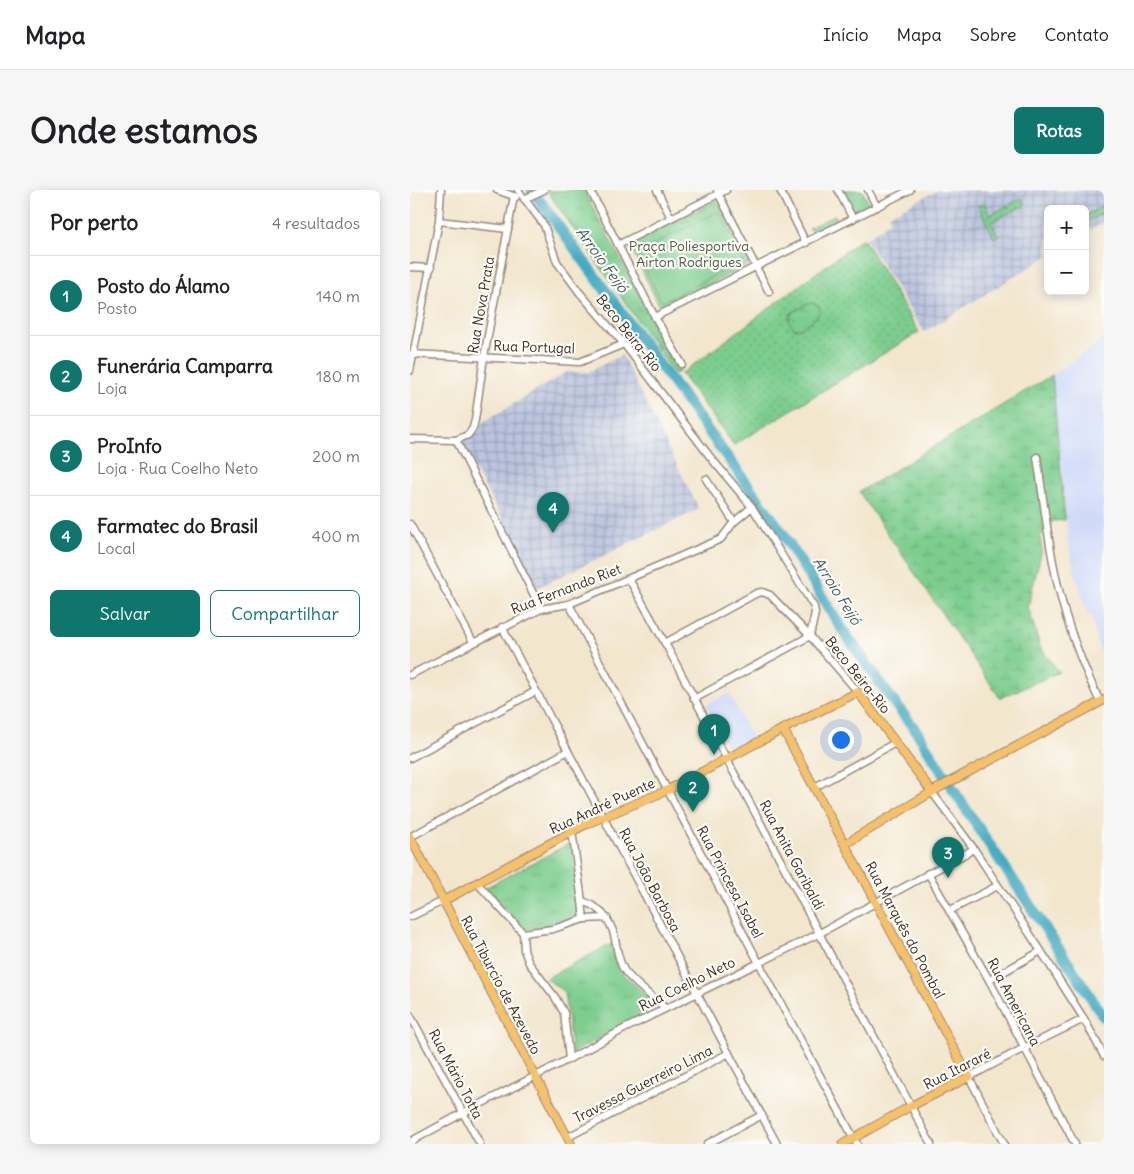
<!DOCTYPE html>
<html lang="pt">
<meta charset="utf-8">
<style>
body{margin:0;font-family:Delius,sans-serif;background:#f6f6f6;color:#202124}
.controls{position:absolute;right:15px;top:15px;display:grid;overflow:hidden;border-radius:8px;box-shadow:0 2px 12px #0003}
.controls button{width:45px;height:45px;display:grid;place-items:center;padding:0;border:0;border-bottom:1px solid #e0e0e0;background:#fff;color:#202124;font:25px sans-serif}
.you{position:absolute;left:430px;top:549px;width:18px;height:18px;margin:-12px;border:4px solid #fff;border-radius:50%;background:#1a73e8;box-shadow:0 0 0 8px #1a73e833}
.badge{display:grid;place-items:center;width:32px;height:32px;border-radius:50%;background:#0f766e;color:#fff;font-size:16px;font-weight:700}
.pin{position:absolute;translate:-50% -41px;filter:drop-shadow(0 1px 2px #0008)}
.pin::after{content:'';position:absolute;top:26px;width:18px;height:15px;background:inherit;clip-path:polygon(0 0,100% 0,50% 100%)}
.list{margin:0;padding:0;list-style:none}
h2{display:flex;justify-content:space-between;align-items:center;height:65px;margin:0;padding:0 20px;font-size:21px}
h2 small{font-size:16px;font-weight:400;color:#757577}
.list li{display:grid;grid-template-columns:32px 1fr auto;gap:15px;align-items:center;box-sizing:border-box;height:80px;padding:0 20px;border-top:1px solid #e0e0e0}
.list b{display:block;font-size:19px;white-space:nowrap}
.list p{margin:0;font-size:16px;white-space:nowrap;color:#757577}
.list em{font-size:16px;font-style:normal;color:#757577}
.actions{display:flex;gap:10px;padding:15px 20px}
.actions a{flex:1;padding:11px 0;border:1px solid #0f766e;border-radius:8px;text-align:center;font-size:18px;color:#0f766e}
.actions .main{background:#0f766e;color:#fff}
.map{position:relative;flex:none;width:694px;height:954px;overflow:hidden;border-radius:8px}
header{display:flex;align-items:center;gap:30px;box-sizing:border-box;height:70px;padding:0 25px;background:#fff;border-bottom:1px solid #e0e0e0}
header strong{font-size:24px}
nav{display:flex;gap:28px;margin-inline-start:auto;font-size:18px}
.intro{display:flex;align-items:center;justify-content:space-between;box-sizing:border-box;height:120px;padding:0 30px}
h1{margin:0;font-size:35px}
.button{padding:12px 22px;border-radius:8px;background:#0f766e;color:#fff;font-size:18px;font-weight:700}
main{display:flex;gap:30px;padding:0 30px}
aside{flex:1;background:#fff;border-radius:8px;box-shadow:0 2px 12px #0003}
.map>svg:first-child{display:block}
</style>
<header>
<strong>Mapa</strong>
<nav><a>Início</a><a>Mapa</a><a>Sobre</a><a>Contato</a></nav>
</header>
<div class="intro"><h1>Onde estamos</h1><a class="button">Rotas</a></div>
<main>
<aside>
<h2>Por perto<small>4 resultados</small></h2>
<ul class="list">
<li><span class="badge">1</span><div><b>Posto do Álamo</b><p>Posto</p></div><em>140 m</em></li>
<li><span class="badge">2</span><div><b>Funerária Camparra</b><p>Loja</p></div><em>180 m</em></li>
<li><span class="badge">3</span><div><b>ProInfo</b><p>Loja · Rua Coelho Neto</p></div><em>200 m</em></li>
<li><span class="badge">4</span><div><b>Farmatec do Brasil</b><p>Local</p></div><em>400 m</em></li>
</ul>
<div class="actions"><a class="main">Salvar</a><a>Compartilhar</a></div>
</aside>
<div class="map">
<svg width="694" height="954" viewBox="0 0 694 954">
<defs>
<pattern id="industrial-grid" width="8" height="8" patternUnits="userSpaceOnUse" patternTransform="scale(1.25)"><rect width="8" height="8" fill="#bac4de"/><path d="M0 4h8M4 0v8" fill="none" stroke="#989fb3"/></pattern>
<pattern id="grass-dots" width="8" height="8" patternUnits="userSpaceOnUse" patternTransform="scale(1.25)"><rect width="8" height="8" fill="#7ccd8e"/><path d="M2 2h.1M6 6h.1" fill="none" stroke="#6cb07a" stroke-width="1.8" stroke-linecap="round"/></pattern>
<pattern id="wetland-marsh" width="20" height="14" patternUnits="userSpaceOnUse" patternTransform="scale(1.25)"><rect width="20" height="14" fill="#7ccd8e"/><path d="M1 5h8M5 5V1M11 12h8M15 12V8" fill="none" stroke="#6cb07a"/></pattern>
<pattern id="park-tufts" width="24" height="20" patternUnits="userSpaceOnUse" patternTransform="scale(1.25)"><rect width="24" height="20" fill="#7ccd8e"/><path d="M3 7l-1-3M5 7V3M7 7l1-3M15 17l-1-3M17 17v-4M19 17l1-3" fill="none" stroke="#6cb07a"/></pattern>
</defs>
<rect width="100%" height="100%" fill="#fdfcf7"/>
<filter id="ink" filterUnits="userSpaceOnUse"><feTurbulence type="fractalNoise" baseFrequency=".02" numOctaves="2"/><feDisplacementMap in="SourceGraphic" scale="10" xChannelSelector="R" yChannelSelector="G"/><feConvolveMatrix kernelMatrix="1 2 1 2 8 2 1 2 1" color-interpolation-filters="sRGB"/></filter>
<filter id="wash" filterUnits="userSpaceOnUse"><feTurbulence type="fractalNoise" baseFrequency=".0096" numOctaves="4" result="noise"/><feDisplacementMap in="SourceGraphic" scale="20" xChannelSelector="R" yChannelSelector="G"/><feGaussianBlur stdDeviation="1.12" result="paint"/><feColorMatrix in="noise" values="0 0 0 0 0 0 0 0 0 0 0 0 0 0 0 0 0 1.4 0 .05"/><feComposite in="paint" operator="in"/></filter>
<g filter="url(#wash)">
<rect width="100%" height="100%" fill="#f2e6cd"/>
<!-- built -->
<g fill="#cfdaf9">
<polygon points="694,149 694,469 686,449 682,425 678,426 665,383 658,351 642,185"/>
<polygon points="319,503 343,549 320,562 296,515"/>
</g>
<!-- industrial -->
<g fill="url(#industrial-grid)">
<polygon points="528,0 694,0 694,32 675,43 675,19 638,19 638,66 514,142 456,49 480,31 479,25"/>
<polygon points="212,165 289,319 127,398 98,339 48,249 63,238 157,182 178,182"/>
</g>
<!-- grass -->
<g fill="url(#grass-dots)" stroke="#5c7c56">
<polygon points="612,8 615,15 581,32 588,46 584,48 568,16 574,13 580,25"/>
<polygon points="694,15 694,22 675,33 675,26"/>
<polygon points="453,48 509,142 324,255 271,184"/>
</g>
<!-- wetland -->
<g fill="url(#wetland-marsh)" stroke="#5c7c56">
<polygon points="404,113 410,118 408,126 392,138 384,139 379,131 380,124 397,114"/>
<polygon points="642,185 655,330 643,331 630,347 632,360 618,416 630,457 649,482 590,508 449,302"/>
</g>
<!-- park -->
<g fill="url(#park-tufts)" stroke="#5c7c56">
<polygon points="172,0 174,1 270,181 265,184 137,1"/>
<polygon points="433,0 452,0 461,18 445,25"/>
<polygon points="307,10 340,74 251,119 219,54"/>
<polygon points="425,25 427,29 402,42 399,38"/>
<polygon points="162,652 169,729 116,740 75,698"/>
<polygon points="203,753 207,779 249,816 162,863 154,802 136,788"/>
</g>
<!-- garden -->
<polygon fill="#7ccd8e" stroke="#5c7c56" points="309,21 334,70 252,112 227,63"/>
<g fill="none" stroke-linecap="round" stroke-linejoin="round">
<!-- river -->
<polyline stroke="#42aac2" stroke-width="11" points="122,0 372,342 430,436 482,510 507,542 546,604 694,827"/>
</g>
</g>
<g filter="url(#ink)">
<g fill="none" stroke-linecap="round" stroke-linejoin="round">
<defs>
<g id="minor">
<polyline points="87,0 106,7"/>
<polyline points="108,0 134,35 147,72 170,103 214,154 301,268 342,317 404,417 405,423 400,446"/>
<polyline points="180,0 245,127 272,174"/>
<polyline points="247,0 261,28"/>
<polyline points="370,0 396,53"/>
<polyline points="428,0 443,29"/>
<polyline points="458,0 467,17"/>
<polyline points="307,1 359,102"/>
<polyline points="114,9 134,0"/>
<polyline points="29,31 98,39"/>
<polyline points="208,55 316,0"/>
<polyline points="0,77 21,78"/>
<polyline points="245,127 500,0"/>
<polyline points="0,164 170,172 214,154"/>
<polyline points="0,181 29,31 31,0"/>
<polyline points="0,249 46,250 58,245 63,238 65,230 74,167 104,6"/>
<polyline points="46,250 131,419"/>
<path d="M 627,267 C 634,311 638,357 649,400 C 658,439 673,476 690,512"/>
<polyline points="296,289 324,332"/>
<polyline points="0,334 63,452"/>
<polyline points="219,389 255,453 521,954"/>
<polyline points="159,414 349,773 447,954"/>
<polyline points="92,437 367,954"/>
<polyline points="255,453 347,403 352,402 360,405 400,446 448,502"/>
<polyline points="0,485 131,419 159,414 311,349 324,332 342,317"/>
<polyline points="284,509 400,446"/>
<polyline points="0,568 126,501"/>
<polyline points="405,597 485,553"/>
<polyline points="522,602 564,659 631,761 674,829 694,866"/>
<path d="M 162,641 L 172,711 C 180,713 186,717 192,723 C 210,742 203,762 214,780 C 222,792 244,808 255,818"/>
<polyline points="0,647 158,561"/>
<polyline points="518,683 579,790 665,954"/>
<polyline points="67,693 113,743 114,760 119,773 145,807 154,823 159,869"/>
<polyline points="172,711 174,729"/>
<polyline points="539,721 587,696"/>
<polyline points="0,727 33,711"/>
<polyline points="113,743 143,739 174,729 197,728"/>
<polyline points="579,790 631,761"/>
<polyline points="0,825 70,954"/>
<polyline points="158,947 319,863"/>
<polyline points="0,952 53,923 159,869 214,839 410,743 564,659"/>
<polyline points="297,954 352,925"/>
<polyline points="594,954 559,887 614,858 674,829"/>
</g>
<g id="major">
<polyline points="373,539 559,887 501,916 433,954"/>
<polyline points="0,647 161,954"/>
<polyline points="435,654 532,596 694,510"/>
<polyline points="33,711 176,634 258,600 373,539 448,502 522,602"/>
</g>
</defs>
<!-- minor casing -->
<use href="#minor" stroke="#968876" stroke-width="9"/>
<!-- major casing -->
<use href="#major" stroke="#968876" stroke-width="10"/>
<!-- minor -->
<use href="#minor" stroke="#fff" stroke-width="6"/>
<!-- major -->
<use href="#major" stroke="#f7c06b" stroke-width="8"/>
</g>
</g>
<g text-anchor="middle" stroke-width="4.5" stroke-linejoin="round" paint-order="stroke">
<!-- park labels -->
<g font-size="14" fill="#4e5b40" stroke="#fdfcf7">
<text x="279" y="61">Praça Poliesportiva<tspan x="279" dy="16">Airton Rodrigues</tspan></text>
</g>
<!-- street labels -->
<g font-size="14" fill="#3b2a1e" stroke="#fdfcf7">
<text transform="translate(71 115) rotate(-80)" y="5">Rua Nova Prata</text>
<text transform="translate(219 143) rotate(51)" y="5">Beco Beira-Rio</text>
<text transform="translate(124 157) rotate(2)" y="5">Rua Portugal</text>
<text transform="translate(156 399) rotate(-21)" y="5">Rua Fernando Riet</text>
<text transform="translate(448 485) rotate(51)" y="5">Beco Beira-Rio</text>
<text transform="translate(192 616) rotate(-25)" y="5">Rua André Puente</text>
<text transform="translate(382 665) rotate(62)" y="5">Rua Anita Garibaldi</text>
<text transform="translate(240 690) rotate(62)" y="5">Rua João Barbosa</text>
<text transform="translate(320 692) rotate(62)" y="5">Rua Princesa Isabel</text>
<text transform="translate(495 740) rotate(62)" y="5">Rua Marquês do Pombal</text>
<text transform="translate(277 794) rotate(-26)" y="5">Rua Coelho Neto</text>
<text transform="translate(91 795) rotate(62)" y="5">Rua Tiburcio de Azevedo</text>
<text transform="translate(604 812) rotate(62)" y="5">Rua Americana</text>
<text transform="translate(547 879) rotate(-27)" y="5">Rua Itararé</text>
<text transform="translate(46 884) rotate(62)" y="5">Rua Mário Totta</text>
<text transform="translate(233 894) rotate(-27)" y="5">Travessa Guerreiro Lima</text>
</g>
<!-- water labels -->
<g font-size="15" font-style="italic" fill="#3e5d60" stroke="#fdfcf7">
<text transform="translate(192 70) rotate(54)" y="5">Arroio Feijó</text>
<text transform="translate(427 401) rotate(58)" y="5">Arroio Feijó</text>
</g>
</g>
</svg>
<div class="controls">
<button>+</button>
<button>−</button>
</div>
<div class="you"></div>
<div class="pin badge" style="left:304px;top:565px">1</div>
<div class="pin badge" style="left:283px;top:622px">2</div>
<div class="pin badge" style="left:538px;top:688px">3</div>
<div class="pin badge" style="left:143px;top:343px">4</div>
</div>
</main>
